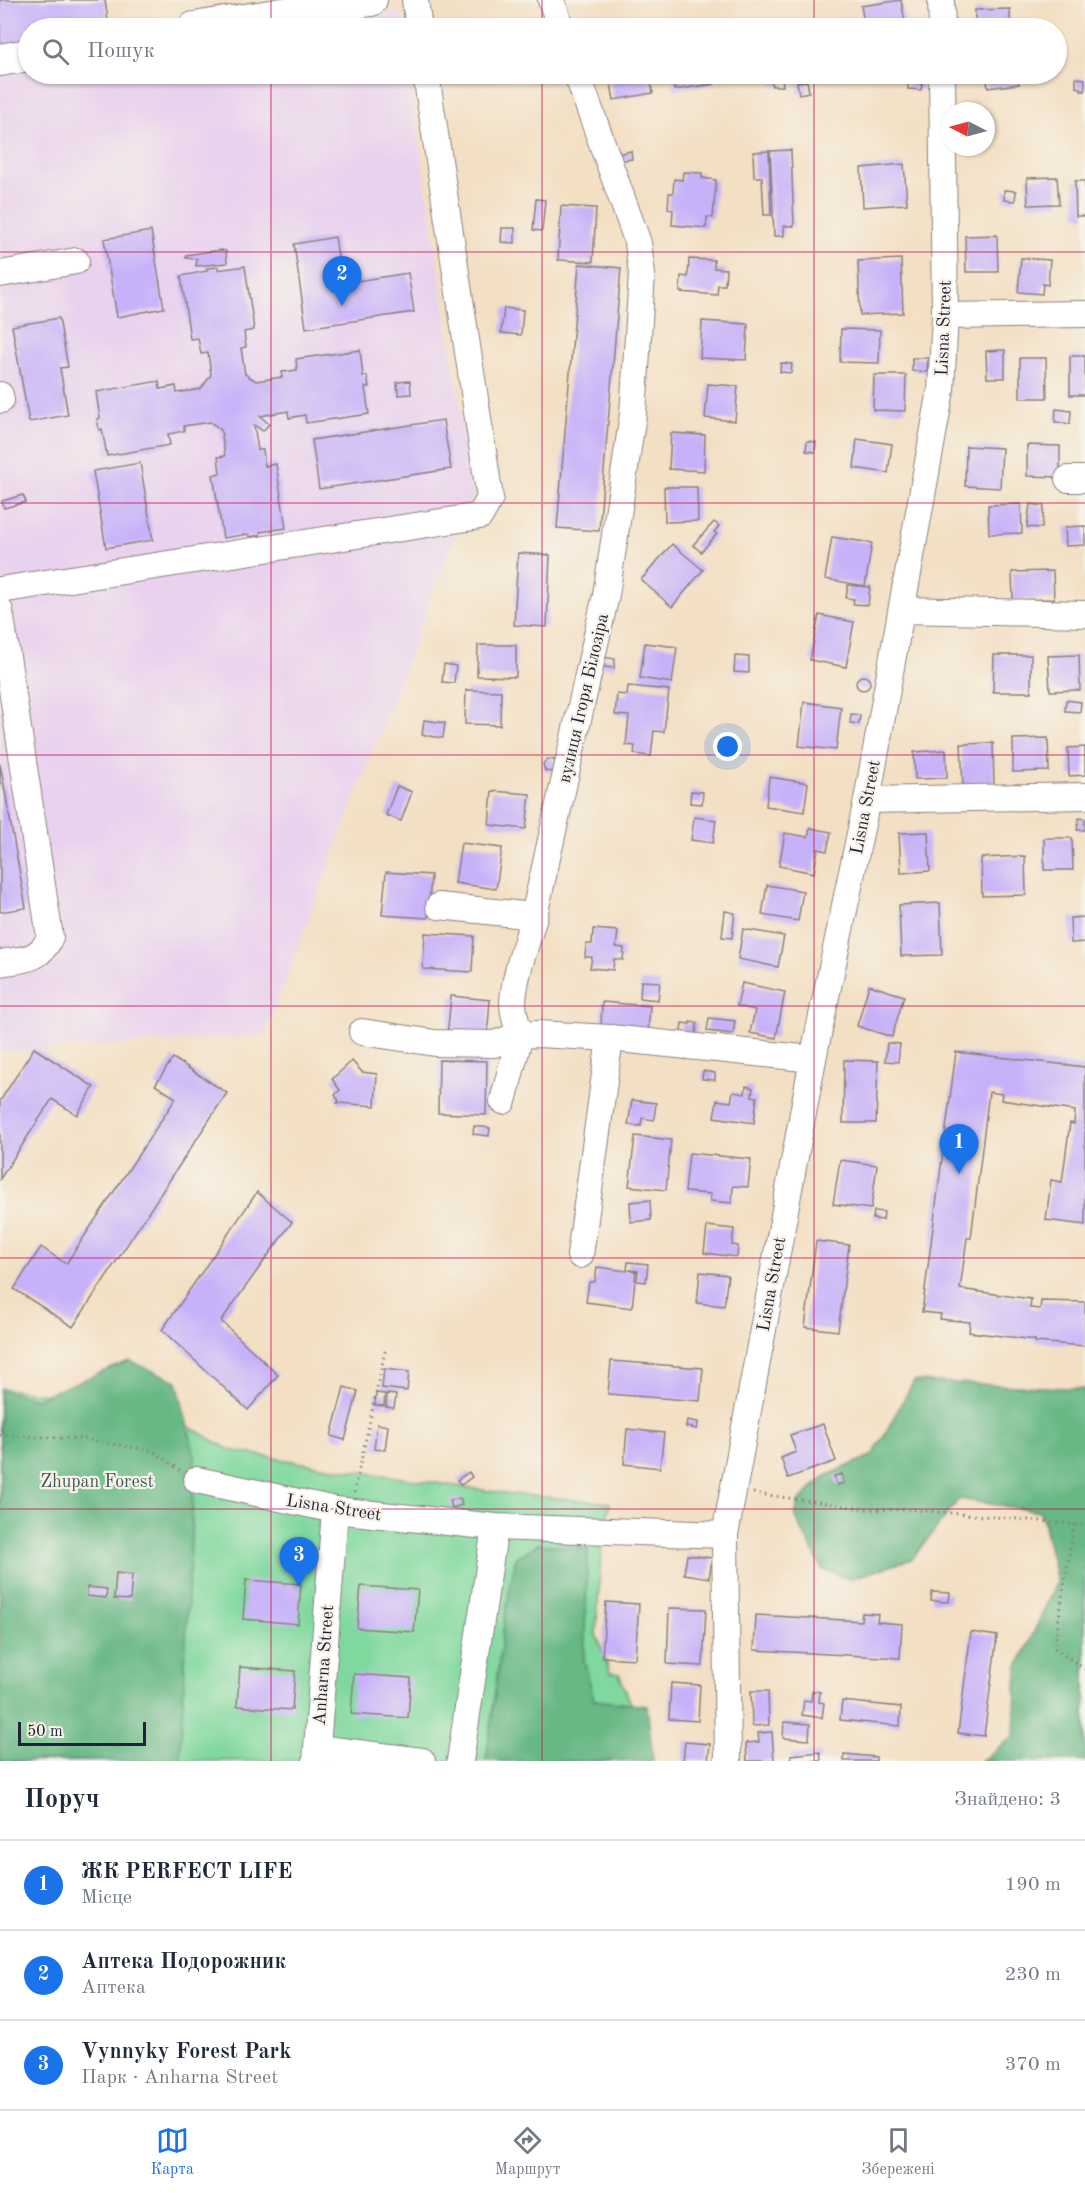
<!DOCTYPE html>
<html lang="uk">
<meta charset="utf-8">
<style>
body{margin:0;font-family:"Old Standard TT",serif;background:#f2f2f3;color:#1f2937}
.compass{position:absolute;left:941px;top:102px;width:54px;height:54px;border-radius:50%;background:#fff;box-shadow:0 2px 4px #0004;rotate:276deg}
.scale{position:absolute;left:18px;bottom:15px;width:128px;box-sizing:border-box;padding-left:6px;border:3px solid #22223b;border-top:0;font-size:16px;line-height:21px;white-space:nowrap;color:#22223b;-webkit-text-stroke:4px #f7f3e8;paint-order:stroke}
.you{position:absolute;left:728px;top:747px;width:21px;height:21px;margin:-15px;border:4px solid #fff;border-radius:50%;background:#1a73e8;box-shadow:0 0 0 9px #1a73e833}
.badge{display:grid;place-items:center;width:39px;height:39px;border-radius:50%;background:#1a73e8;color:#fff;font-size:20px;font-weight:700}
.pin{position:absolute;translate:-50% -50px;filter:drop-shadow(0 2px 3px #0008)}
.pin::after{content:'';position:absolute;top:32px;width:21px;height:18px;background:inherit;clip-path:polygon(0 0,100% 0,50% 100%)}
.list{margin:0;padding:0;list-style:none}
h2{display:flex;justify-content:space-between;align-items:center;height:78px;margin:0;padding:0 24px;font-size:26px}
h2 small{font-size:20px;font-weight:400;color:#747a83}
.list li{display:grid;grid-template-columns:39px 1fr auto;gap:18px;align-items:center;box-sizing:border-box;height:90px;padding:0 24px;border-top:2px solid #e0e1e3}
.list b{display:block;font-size:22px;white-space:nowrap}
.list p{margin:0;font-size:20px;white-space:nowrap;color:#747a83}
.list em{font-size:20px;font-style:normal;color:#747a83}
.icon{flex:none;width:33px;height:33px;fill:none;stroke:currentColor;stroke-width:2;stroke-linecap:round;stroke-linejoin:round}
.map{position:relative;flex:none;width:1085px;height:1761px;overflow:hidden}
.search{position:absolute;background:#fff;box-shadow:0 2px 4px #0004;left:18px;right:18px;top:18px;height:66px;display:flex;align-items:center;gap:15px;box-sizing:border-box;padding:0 21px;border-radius:33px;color:#747a83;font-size:22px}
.sheet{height:348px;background:#fff}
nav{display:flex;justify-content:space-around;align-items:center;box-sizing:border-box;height:84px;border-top:2px solid #e0e1e3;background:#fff;font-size:16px;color:#747a83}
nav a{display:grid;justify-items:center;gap:3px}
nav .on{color:#1a73e8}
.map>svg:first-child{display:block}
</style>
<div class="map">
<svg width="1085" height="1761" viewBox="0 0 1085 1761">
<rect width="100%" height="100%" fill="#f7f3e8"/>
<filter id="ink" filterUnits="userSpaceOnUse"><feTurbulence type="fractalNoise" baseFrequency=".0167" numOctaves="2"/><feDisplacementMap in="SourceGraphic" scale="12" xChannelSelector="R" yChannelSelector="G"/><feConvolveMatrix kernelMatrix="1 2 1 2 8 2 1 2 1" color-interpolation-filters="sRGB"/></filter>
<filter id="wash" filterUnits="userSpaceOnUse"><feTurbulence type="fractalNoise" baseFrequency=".008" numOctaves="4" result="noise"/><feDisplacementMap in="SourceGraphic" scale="24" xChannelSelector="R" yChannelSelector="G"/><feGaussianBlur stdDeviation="1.35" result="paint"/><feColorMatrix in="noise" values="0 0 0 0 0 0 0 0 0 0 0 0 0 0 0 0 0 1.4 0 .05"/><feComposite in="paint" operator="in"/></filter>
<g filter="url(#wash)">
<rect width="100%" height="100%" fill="#f3dfc3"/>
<!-- built -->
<g fill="#e9d2ee">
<polygon points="400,12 403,28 294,28"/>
<polygon points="28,70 28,74 409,74 473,495 461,519 264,1036 0,1052 0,74"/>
</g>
<!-- green -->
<polygon fill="#7fd89e" stroke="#507d6c" stroke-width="1.5" points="0,1388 33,1393 137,1397 230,1450 314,1465 503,1493 610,1503 602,1540 596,1634 610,1673 619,1674 651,1753 653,1761 0,1761"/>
<!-- forest -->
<g fill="#67b885" stroke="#446d60" stroke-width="1.5">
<polygon points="129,1361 177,1381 195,1457 180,1761 0,1761 0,1390 36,1399"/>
<polygon points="914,1381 1085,1389 1085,1761 981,1761 1014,1736 1017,1669 1057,1581 1041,1512 959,1499 912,1559 849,1579 822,1569 795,1516 799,1501 824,1477 873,1455"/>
<polygon points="538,1544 588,1549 584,1660 594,1700 647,1706 653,1761 486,1761 505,1615 516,1558"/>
</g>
<g id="blocks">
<!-- building -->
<g fill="#c7b1f9">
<polygon points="0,0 105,0 109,28 28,28 28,44 0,49"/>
<polygon points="901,0 906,28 865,28 861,6"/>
<polygon points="1010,9 1010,28 975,28 975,10"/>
<polygon points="838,21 839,28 799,28 799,26"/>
<polygon points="609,74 649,74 653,93 614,100"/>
<polygon points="672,74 713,74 714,84 674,90"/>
<polygon points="986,74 1017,74 1019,84 988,88"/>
<polygon points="782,77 783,86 772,86 772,78"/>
<polygon points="1076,78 1085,79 1085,91 1081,91 1081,88 1076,87"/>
<polygon points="807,81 809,92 799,94 797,82"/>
<polygon points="908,81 922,83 921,90 908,89"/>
<polygon points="791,150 794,226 784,226 784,236 774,236 770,151"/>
<polygon points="631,151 632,159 618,161 617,154"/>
<polygon points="769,151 771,215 764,215 762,177 754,177 753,152"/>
<polygon points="904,164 907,204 863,207 861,168"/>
<polygon points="683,172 702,173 702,178 716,180 713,218 707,217 706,228 672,225 673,210 668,209 669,193 673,193 674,179 682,180"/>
<polygon points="1057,177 1059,204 1028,205 1027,178"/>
<polygon points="1075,181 1085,181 1085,216 1076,216"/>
<polygon points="1004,190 1016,191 1015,201 1004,200"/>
<polygon points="536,199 545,200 542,231 533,230"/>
<polygon points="561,206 596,208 593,262 558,260"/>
<polygon points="502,228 515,228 515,243 501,242"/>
<polygon points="151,231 164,308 117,317 104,239"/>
<polygon points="997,235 998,272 966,272 965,236"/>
<polygon points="335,237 343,289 351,288 350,282 408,273 414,312 306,328 294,244"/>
<polygon points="221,250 226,251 227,263 196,266 197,259 186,258 186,255"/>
<polygon points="1021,258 1050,260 1048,285 1043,284 1042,294 1018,292"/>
<polygon points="689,259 714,260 714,268 726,269 725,285 718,285 717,295 680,292 681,276 688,277"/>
<polygon points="901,259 903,313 860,315 858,261"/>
<polygon points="579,264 621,268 599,531 557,528"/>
<polygon points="245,266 254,330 244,332 246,347 241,348 245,374 256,381 282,377 282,372 297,370 296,359 360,350 363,376 367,376 369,387 365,387 369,414 306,423 305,415 289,418 288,411 260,416 269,424 263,431 254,425 258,450 263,450 265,466 276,464 286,528 260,532 260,535 249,537 249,534 223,538 213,475 220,473 218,457 225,456 221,430 210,422 184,426 184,431 168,434 170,445 107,456 102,429 99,430 97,419 100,418 96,392 159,381 160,389 176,386 177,393 201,389 211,375 208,353 201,354 198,338 190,339 181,276 207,271 207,268 218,267 218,270"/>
<polygon points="504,308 523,310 521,335 501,333"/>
<polygon points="59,318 68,367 60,368 68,415 29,422 12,326"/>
<polygon points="702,321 748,324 746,360 700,358"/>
<polygon points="841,329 880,330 879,363 840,362"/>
<polygon points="1005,350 1005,378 987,378 986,351"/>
<rect x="1070" y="356" width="15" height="39"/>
<polygon points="912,358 928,358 927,372 912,371"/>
<polygon points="1020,358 1046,358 1047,398 1020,398"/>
<polygon points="781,363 792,364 791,373 780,372"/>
<polygon points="874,375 906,375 905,411 873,410"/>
<polygon points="410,381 411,394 398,395 397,382"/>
<polygon points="708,384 738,386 735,421 705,418"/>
<polygon points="1056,409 1071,411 1070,424 1055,422"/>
<polygon points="443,420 451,469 319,489 312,440"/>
<polygon points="671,433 705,435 704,471 669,469"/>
<polygon points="857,439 892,444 888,473 854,468"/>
<polygon points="807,441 816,442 815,452 806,451"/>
<polygon points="1027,445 1060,446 1060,477 1027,476"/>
<polygon points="966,446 1002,448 1000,488 965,486"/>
<polygon points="140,463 153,540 106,548 93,471"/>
<polygon points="664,487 697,487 698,521 665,522"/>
<polygon points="23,495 26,502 4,508 2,501"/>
<polygon points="1021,504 1022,533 989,534 988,505"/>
<polygon points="1030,504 1044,506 1042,528 1027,527"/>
<polygon points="714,522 719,526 714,532 717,534 701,552 693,545"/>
<polygon points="1085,526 1085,545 1066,546 1065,527"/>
<polygon points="832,537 872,543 865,586 825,579"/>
<polygon points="672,544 703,570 672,607 641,580"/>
<polygon points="518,553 550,555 547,627 514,625"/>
<polygon points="1053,571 1054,599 1013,600 1012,572"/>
<polygon points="848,585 870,587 868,605 853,604 854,599 846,598"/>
<polygon points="819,615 854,622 846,667 810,660"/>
<polygon points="645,643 677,647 672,683 640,678"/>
<polygon points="478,645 516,645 516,677 477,676"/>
<polygon points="994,655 1031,655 1031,692 993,692"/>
<polygon points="1079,655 1080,690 1050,691 1048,656"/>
<polygon points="598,656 615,659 614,668 596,666"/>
<polygon points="735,656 749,657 749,673 734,672"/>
<polygon points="444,664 456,666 454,683 442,682"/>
<circle cx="863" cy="683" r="7"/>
<polygon points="628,686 669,690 664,732 654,731 651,756 634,754 635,746 626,745 629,716 615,715 617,694 627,695"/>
<polygon points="466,690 501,691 500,725 465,724"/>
<polygon points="1066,700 1081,702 1080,712 1065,711"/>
<polygon points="804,702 841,707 836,750 799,746"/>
<polygon points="851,714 860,715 859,724 850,723"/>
<polygon points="424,720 445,723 443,738 422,735"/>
<polygon points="1048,738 1049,771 1013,772 1013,739"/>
<polygon points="993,743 994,786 963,787 961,744"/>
<polygon points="1085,747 1085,775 1069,776 1068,748"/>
<polygon points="946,750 947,778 915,779 914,752"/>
<polygon points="547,759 554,760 557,767 552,772 545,771 543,764"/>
<polygon points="0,764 26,908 0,912"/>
<polygon points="769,777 808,783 804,812 766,806"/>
<polygon points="397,786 412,792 401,821 386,815"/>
<polygon points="492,791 530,794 526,829 489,825"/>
<polygon points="691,791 703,792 702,804 690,803"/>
<polygon points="694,817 716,820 713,843 691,840"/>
<polygon points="1079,818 1085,819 1085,830 1077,830"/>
<polygon points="810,828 831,832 827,851 818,849 814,873 779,866 785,833 808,837"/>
<polygon points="928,832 930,871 901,873 899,833"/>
<polygon points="1044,838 1072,838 1073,870 1044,870"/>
<polygon points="461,843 502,848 496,889 455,883"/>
<polygon points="1025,856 1026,895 982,896 981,858"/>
<polygon points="386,872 431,875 428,918 382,915"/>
<polygon points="767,885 803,891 798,921 762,915"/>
<polygon points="940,903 942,955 901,956 899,905"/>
<polygon points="725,911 735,913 732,938 722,937"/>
<polygon points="1085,917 1085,942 1071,943 1070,918"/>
<polygon points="593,929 618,931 616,947 624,948 623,960 614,959 613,970 590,968 592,957 585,957 586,944 592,944"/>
<polygon points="743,929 784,936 778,967 738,959"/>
<polygon points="425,933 474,936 472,972 423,969"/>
<polygon points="641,981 660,982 658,1000 640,998"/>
<polygon points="742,983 785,992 776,1038 750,1033 755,1010 737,1006"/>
<polygon points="869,985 904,996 892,1037 857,1026"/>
<polygon points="451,996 490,1000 487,1040 447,1037"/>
<polygon points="602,1002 650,1006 648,1033 601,1029"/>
<polygon points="709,1018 735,1021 733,1034 707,1031"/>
<polygon points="690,1022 697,1023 696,1034 681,1032 682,1023 690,1024"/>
<polygon points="887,1043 900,1044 898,1062 885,1061"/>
<polygon points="34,1048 94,1087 77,1115 52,1099 0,1179 0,1101"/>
<polygon points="956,1052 1085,1067 1085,1225 1046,1220 1051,1180 1062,1182 1070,1123 1074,1124 1075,1111 1001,1100 1002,1094 989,1092 971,1238 967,1238 960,1289 1031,1299 1030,1308 1040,1309 1041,1301 1085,1302 1085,1346 1035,1342 1035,1340 969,1332 970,1322 940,1319 941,1314 922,1312"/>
<polygon points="173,1058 227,1093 73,1327 14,1289 41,1247 66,1264 176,1098 155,1085"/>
<polygon points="439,1060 487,1061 486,1115 438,1113"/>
<polygon points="844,1060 878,1061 876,1123 843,1123"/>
<polygon points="352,1061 362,1072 377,1074 375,1106 337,1103 339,1101 335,1095 340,1090 332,1079"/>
<polygon points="703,1071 715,1073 715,1080 702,1079"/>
<polygon points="746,1086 753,1088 752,1096 757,1097 754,1123 714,1117 717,1100 731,1102 733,1092 745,1094"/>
<polygon points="632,1100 656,1103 654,1120 642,1118 641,1126 628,1125"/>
<polygon points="474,1126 490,1128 489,1136 473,1134"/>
<polygon points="635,1136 671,1140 666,1190 629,1186"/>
<polygon points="689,1153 751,1159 748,1187 733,1186 732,1203 710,1201 711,1194 685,1192"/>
<polygon points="840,1160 877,1165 871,1209 833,1204"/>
<polygon points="257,1192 292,1222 221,1321 278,1375 248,1410 162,1330"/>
<polygon points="650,1200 651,1220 631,1222 630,1202"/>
<polygon points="874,1211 884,1212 883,1220 873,1219"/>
<polygon points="707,1226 734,1229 732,1245 738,1246 737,1257 704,1253"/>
<polygon points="816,1241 849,1245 838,1331 805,1327"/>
<polygon points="628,1262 648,1264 646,1282 637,1281 638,1271 629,1270 636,1272 632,1308 586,1302 589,1282 595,1282 597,1267 627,1271"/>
<polygon points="700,1272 728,1275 724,1306 697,1303"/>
<polygon points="611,1361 703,1368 700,1401 608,1394"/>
<polygon points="384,1369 409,1372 407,1391 382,1388"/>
<polygon points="344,1387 358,1391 345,1440 331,1436"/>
<polygon points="376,1393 385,1394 384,1406 375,1405"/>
<polygon points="387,1394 396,1395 394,1408 386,1407"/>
<polygon points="687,1420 698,1422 697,1429 686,1427"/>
<polygon points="377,1424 388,1426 385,1450 374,1449"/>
<polygon points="823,1424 836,1461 788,1478 781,1458 796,1452 790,1435"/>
<polygon points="627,1429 664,1433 660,1468 624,1464"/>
<polygon points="469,1472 472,1477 461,1485 457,1480"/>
<polygon points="842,1474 844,1483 837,1485 834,1476"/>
<polygon points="460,1498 462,1505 452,1508 450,1500"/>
<polygon points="687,1555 712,1558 709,1578 684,1574"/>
<polygon points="116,1573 132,1575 130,1600 114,1599"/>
<polygon points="246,1580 301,1584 298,1624 243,1619"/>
<polygon points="361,1586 418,1590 414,1632 357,1628"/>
<polygon points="87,1587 107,1589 106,1598 87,1596"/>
<polygon points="932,1592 950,1593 949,1602 931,1601"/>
<polygon points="606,1602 639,1604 635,1659 602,1657"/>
<polygon points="669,1608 706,1609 703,1666 667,1664"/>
<polygon points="862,1613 878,1614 877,1622 902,1624 900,1658 754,1650 756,1615 861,1621"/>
<polygon points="971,1632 997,1636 984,1736 958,1733"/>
<polygon points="240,1667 295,1671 292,1710 237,1706"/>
<polygon points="354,1674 411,1678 408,1718 351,1714"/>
<polygon points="671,1683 700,1685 698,1721 669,1719"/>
<polygon points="751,1691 768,1691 769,1725 752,1726"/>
<polygon points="812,1691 820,1692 819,1702 824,1703 822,1718 802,1715 804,1700 811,1701"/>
<polygon points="842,1701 901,1707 900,1726 840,1720"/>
<polygon points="784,1722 810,1724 809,1740 783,1738"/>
<polygon points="772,1732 774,1761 747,1761 746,1743 759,1742 758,1733"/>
<polygon points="685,1742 710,1744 708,1761 683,1761"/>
<polygon points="820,1752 821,1761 792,1761 791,1755"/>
<polygon points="844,1754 876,1757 876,1761 844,1761"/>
</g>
</g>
</g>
<g filter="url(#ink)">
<use href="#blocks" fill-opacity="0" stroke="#8a807f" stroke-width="1.5"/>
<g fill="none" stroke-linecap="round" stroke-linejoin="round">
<defs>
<g id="minor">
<polyline points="415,0 419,28"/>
<polyline points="551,0 561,28"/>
<polyline points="941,0 942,28"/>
<path d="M 577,74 L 638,243 L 642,274 L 633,414 L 606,595 L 534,916 C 527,943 514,975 513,1003 C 513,1014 517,1025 520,1035 L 538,1034 L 610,1038 L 813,1059"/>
<polyline points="0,274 76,261"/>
<polyline points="945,316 1085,314"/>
<polyline points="0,395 1,400"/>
<polyline points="1068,479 1085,479"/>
<polyline points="0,590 480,516 490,498 426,74"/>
<polyline points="902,610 1085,614"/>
<path d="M 0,611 L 50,937 C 40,961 23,959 0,963"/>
<polyline points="867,800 1085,796"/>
<polyline points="439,906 534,916"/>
<polyline points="362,1032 435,1043 494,1044 520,1035 503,1101"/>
<polyline points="580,1255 610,1038"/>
<polyline points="197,1480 335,1510 495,1527 725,1535"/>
<polyline points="317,1748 422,1761"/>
<polyline points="316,1761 335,1510"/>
<polyline points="460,1761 495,1527"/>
<polyline points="728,1761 725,1535 813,1059 867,800 941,390 945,316 942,74"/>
</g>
<g id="major">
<polyline points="194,28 371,0"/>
<polyline points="0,60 28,55"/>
</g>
</defs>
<!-- minor casing -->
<use href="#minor" stroke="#8a807f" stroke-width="28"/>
<!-- major casing -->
<use href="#major" stroke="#8a807f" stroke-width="34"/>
<!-- path -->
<g stroke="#8a807f" stroke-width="3" stroke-dasharray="1.5 4.5" stroke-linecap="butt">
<polyline points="0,1435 84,1439 153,1451 180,1470"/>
<polyline points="354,1493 386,1347"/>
<polyline points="753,1493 866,1509 916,1510 1074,1524 1085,1526"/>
<polyline points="1074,1524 1054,1648 1085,1669"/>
</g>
<!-- minor -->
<use href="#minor" stroke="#fff" stroke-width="26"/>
<!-- major -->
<use href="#major" stroke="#fff" stroke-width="32"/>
</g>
</g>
<!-- grid -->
<path fill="none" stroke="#c2185b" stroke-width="1.5" stroke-opacity="0.55" d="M 271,0 L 271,28M 542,0 L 542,28M 814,0 L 814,28M 271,74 L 271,1761M 542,74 L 542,1761M 814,74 L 814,1761M 0,252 L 1085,252M 0,503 L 1085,503M 0,755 L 1085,755M 0,1006 L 1085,1006M 0,1258 L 1085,1258M 0,1509 L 1085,1509"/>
<g text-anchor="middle" stroke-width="4.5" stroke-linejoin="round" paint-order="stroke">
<!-- street labels -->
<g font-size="18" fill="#22223b" stroke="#f7f3e8">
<text transform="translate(943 328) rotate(-88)" y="6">Lisna Street</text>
<text transform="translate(583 698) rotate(-77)" y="6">вулиця Ігоря Білозіра</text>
<text transform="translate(865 807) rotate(-79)" y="6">Lisna Street</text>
<text transform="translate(771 1284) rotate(-80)" y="6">Lisna Street</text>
<text transform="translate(334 1507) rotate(9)" y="6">Lisna Street</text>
<text transform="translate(323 1665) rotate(-86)" y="6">Anharna Street</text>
</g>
<!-- park labels -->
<g font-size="18" fill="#3e5959" stroke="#f7f3e8">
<text x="97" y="1487">Zhupan Forest</text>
</g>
</g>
</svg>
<svg class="compass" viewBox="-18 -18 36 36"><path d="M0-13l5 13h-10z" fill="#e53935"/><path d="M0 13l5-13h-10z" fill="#747a83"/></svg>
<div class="scale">50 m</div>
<div class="you"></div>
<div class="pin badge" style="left:959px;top:1174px">1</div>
<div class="pin badge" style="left:342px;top:306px">2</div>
<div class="pin badge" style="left:299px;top:1587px">3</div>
<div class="search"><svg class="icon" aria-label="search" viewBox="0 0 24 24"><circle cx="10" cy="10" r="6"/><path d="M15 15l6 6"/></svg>Пошук</div>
</div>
<section class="sheet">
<h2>Поруч<small>Знайдено: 3</small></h2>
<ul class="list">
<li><span class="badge">1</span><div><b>ЖК PERFECT LIFE</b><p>Місце</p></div><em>190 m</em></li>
<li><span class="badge">2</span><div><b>Аптека Подорожник</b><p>Аптека</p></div><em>230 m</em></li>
<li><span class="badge">3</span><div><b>Vynnyky Forest Park</b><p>Парк · Anharna Street</p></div><em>370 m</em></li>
</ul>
</section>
<nav>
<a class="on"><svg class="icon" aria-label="map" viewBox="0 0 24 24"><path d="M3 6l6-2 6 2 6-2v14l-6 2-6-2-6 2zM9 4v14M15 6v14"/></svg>Карта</a>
<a><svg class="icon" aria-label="directions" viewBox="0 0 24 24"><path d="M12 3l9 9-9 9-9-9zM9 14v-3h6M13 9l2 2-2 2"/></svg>Маршрут</a>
<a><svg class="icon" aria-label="saved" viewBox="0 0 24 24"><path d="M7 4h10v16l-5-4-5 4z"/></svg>Збережені</a>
</nav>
